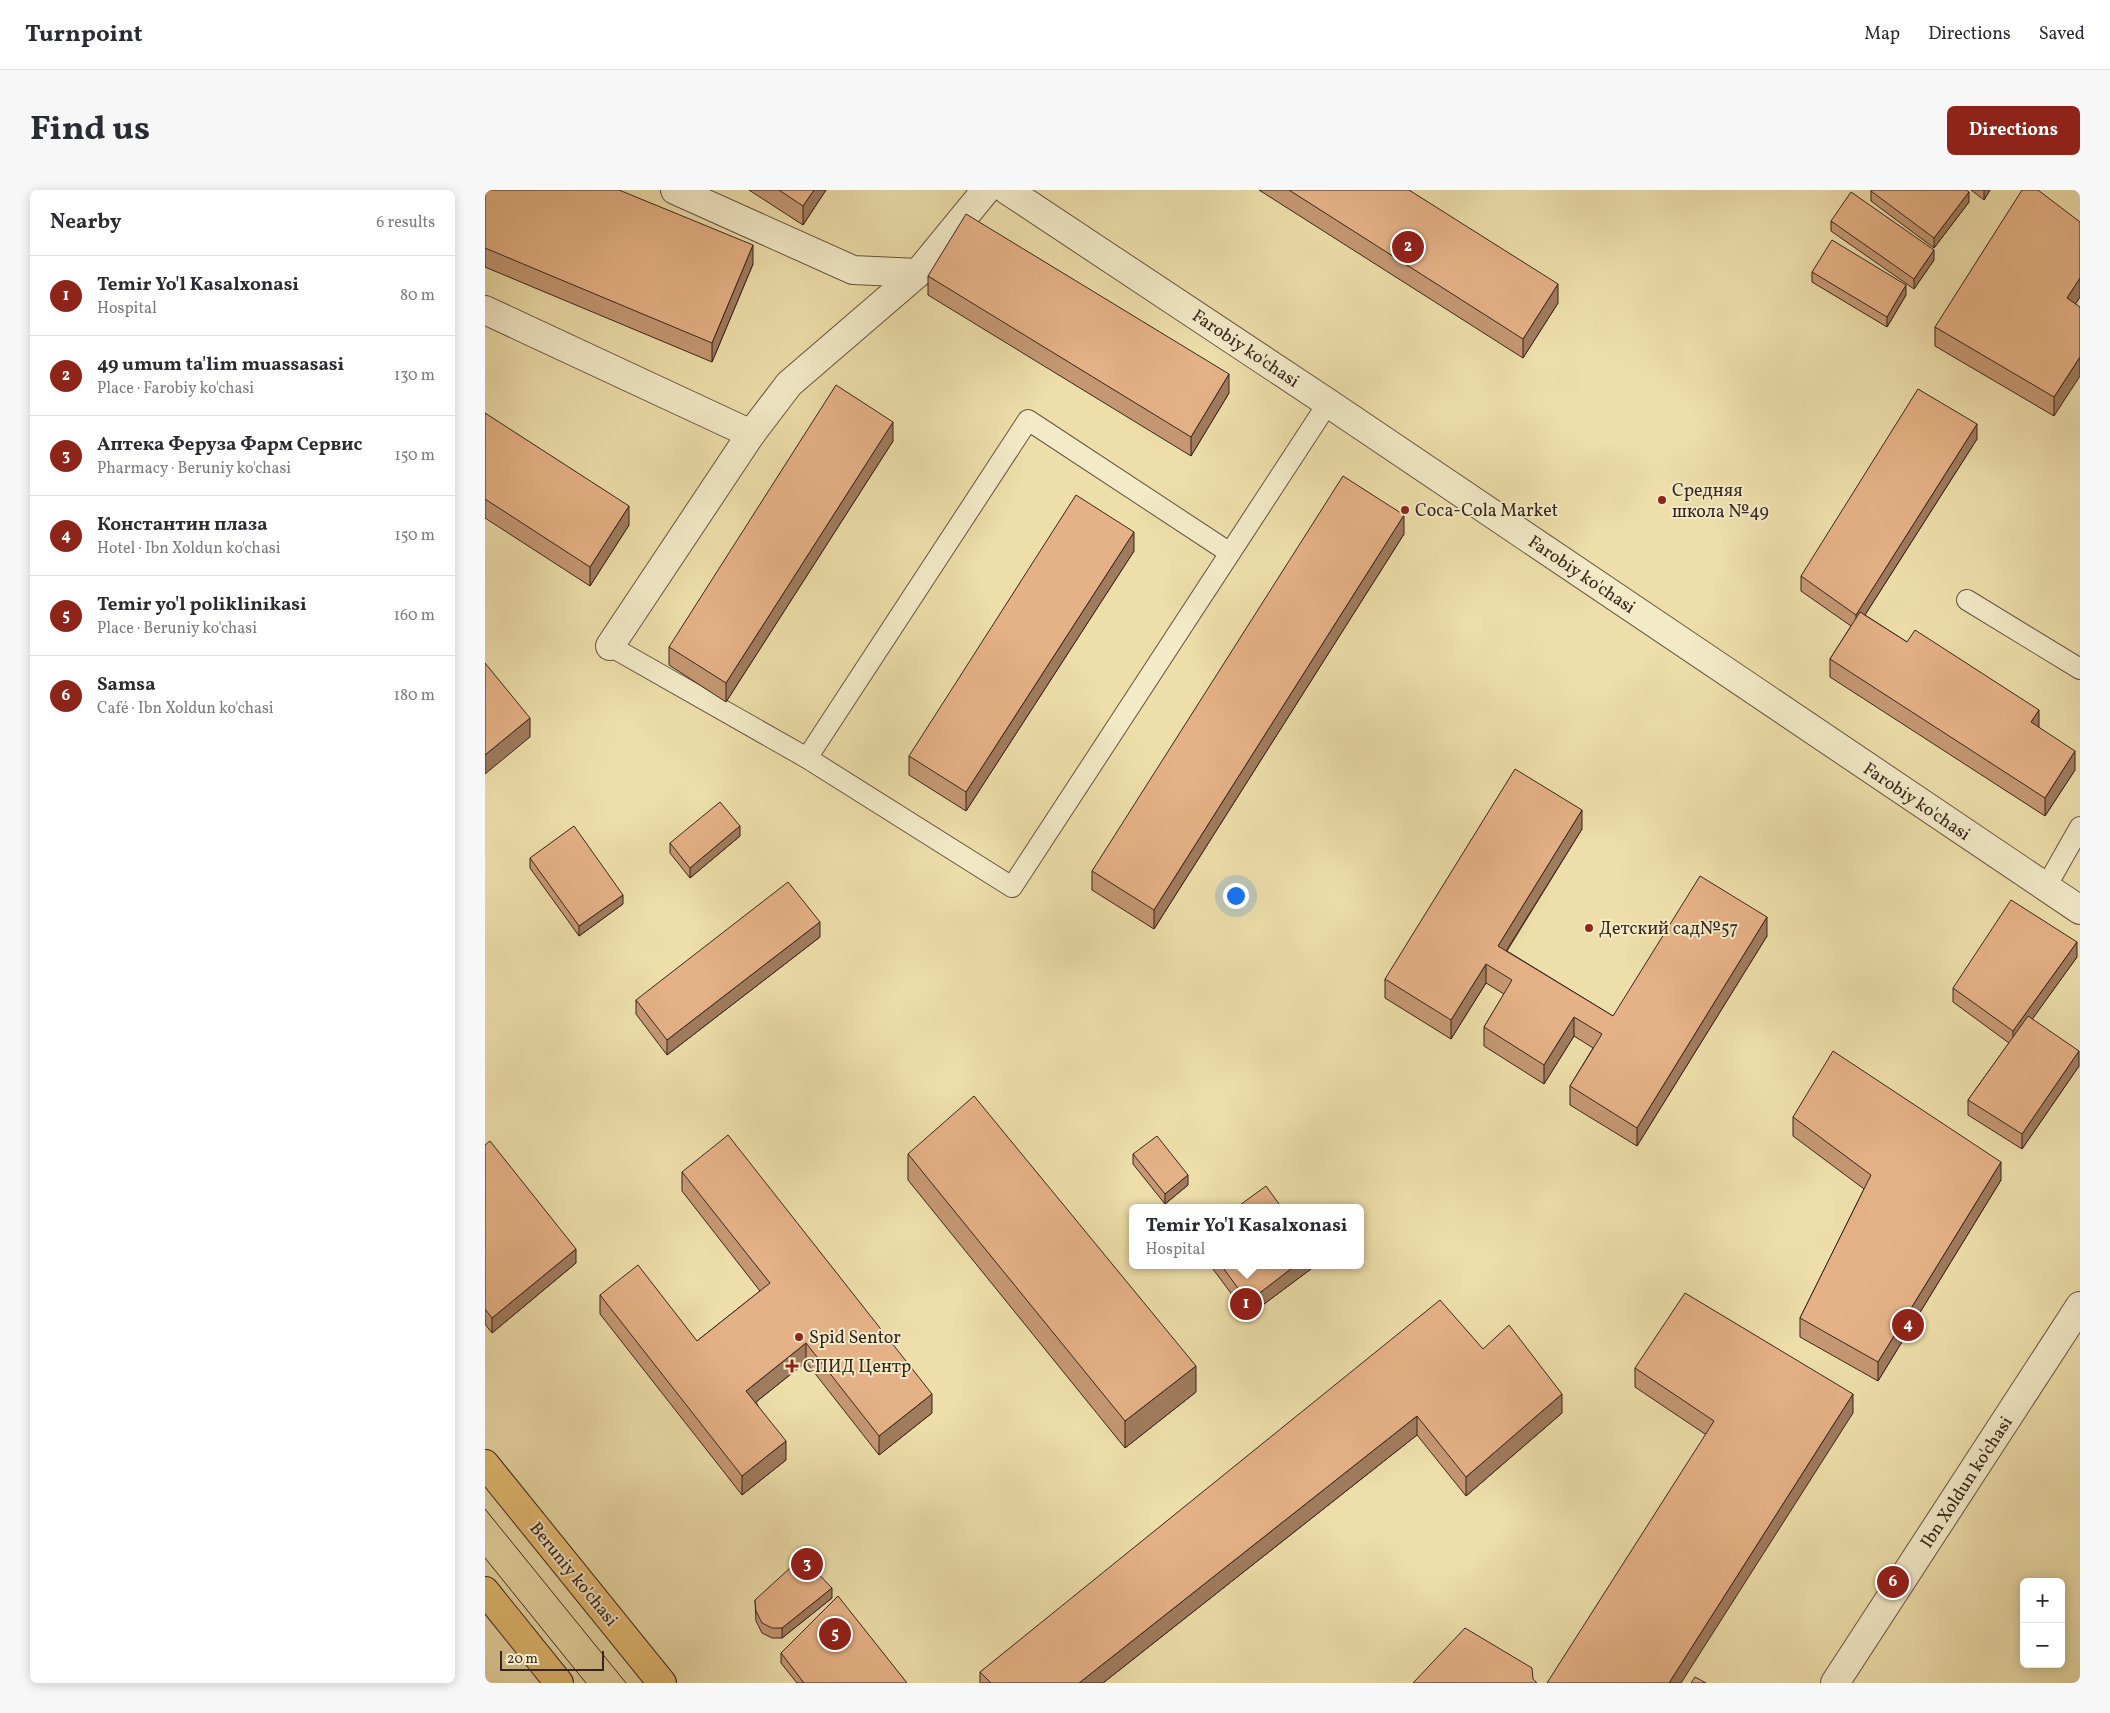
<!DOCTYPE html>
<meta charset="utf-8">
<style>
body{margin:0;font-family:Vollkorn,serif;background:#f7f7f7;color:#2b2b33}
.controls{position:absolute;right:15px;bottom:15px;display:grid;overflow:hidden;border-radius:8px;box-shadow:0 2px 12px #0003}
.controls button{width:45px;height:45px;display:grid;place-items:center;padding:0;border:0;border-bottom:1px solid #e1e1e2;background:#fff;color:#2b2b33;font:25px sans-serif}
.scale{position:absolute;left:15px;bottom:12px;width:104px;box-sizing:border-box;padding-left:5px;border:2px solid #38251d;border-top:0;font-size:14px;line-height:18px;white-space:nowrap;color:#38251d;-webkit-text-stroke:4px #f3eac8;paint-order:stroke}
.you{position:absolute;left:750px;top:705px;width:18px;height:18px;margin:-12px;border:4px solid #fff;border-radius:50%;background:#1a73e8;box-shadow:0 0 0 8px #1a73e833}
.badge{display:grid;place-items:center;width:32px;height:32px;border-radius:50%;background:#8f2418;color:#fff;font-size:16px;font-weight:700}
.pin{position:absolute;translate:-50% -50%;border:2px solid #fff;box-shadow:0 1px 5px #0006}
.popup{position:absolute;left:644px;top:1014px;width:235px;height:65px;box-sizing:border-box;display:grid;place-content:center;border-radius:8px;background:#fff;filter:drop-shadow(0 1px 4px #0005);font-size:16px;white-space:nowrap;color:#7c7c81}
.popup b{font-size:19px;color:#2b2b33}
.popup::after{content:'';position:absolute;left:50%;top:100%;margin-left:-10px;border:10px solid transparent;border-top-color:#fff}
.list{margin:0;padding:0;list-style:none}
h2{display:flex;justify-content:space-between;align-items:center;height:65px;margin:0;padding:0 20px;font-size:21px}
h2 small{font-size:16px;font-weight:400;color:#7c7c81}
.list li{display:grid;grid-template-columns:32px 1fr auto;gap:15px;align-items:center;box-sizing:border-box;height:80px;padding:0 20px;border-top:1px solid #e1e1e2}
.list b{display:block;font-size:19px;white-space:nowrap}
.list p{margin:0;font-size:16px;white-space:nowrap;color:#7c7c81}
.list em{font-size:16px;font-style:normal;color:#7c7c81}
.map{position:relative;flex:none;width:1595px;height:1493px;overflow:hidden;border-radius:8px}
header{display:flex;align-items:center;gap:30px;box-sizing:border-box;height:70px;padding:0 25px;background:#fff;border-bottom:1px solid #e1e1e2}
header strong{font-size:24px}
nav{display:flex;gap:28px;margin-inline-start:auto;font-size:18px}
.intro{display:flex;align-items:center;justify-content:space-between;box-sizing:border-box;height:120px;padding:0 30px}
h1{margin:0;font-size:35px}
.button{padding:12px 22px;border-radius:8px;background:#8f2418;color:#fff;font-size:18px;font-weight:700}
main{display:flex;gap:30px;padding:0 30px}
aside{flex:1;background:#fff;border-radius:8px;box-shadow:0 2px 12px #0003}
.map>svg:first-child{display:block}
</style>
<header>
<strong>Turnpoint</strong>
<nav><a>Map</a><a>Directions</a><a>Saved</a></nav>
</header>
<div class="intro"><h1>Find us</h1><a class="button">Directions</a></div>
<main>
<aside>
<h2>Nearby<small>6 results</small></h2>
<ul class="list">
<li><span class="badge">1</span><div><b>Temir Yo'l Kasalxonasi</b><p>Hospital</p></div><em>80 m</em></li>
<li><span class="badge">2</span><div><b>49 umum ta'lim muassasasi</b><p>Place · Farobiy ko'chasi</p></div><em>130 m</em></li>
<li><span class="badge">3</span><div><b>Аптека Феруза Фарм Сервис</b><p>Pharmacy · Beruniy ko'chasi</p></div><em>150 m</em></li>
<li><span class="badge">4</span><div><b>Константин плаза</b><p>Hotel · Ibn Xoldun ko'chasi</p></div><em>150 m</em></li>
<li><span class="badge">5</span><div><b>Temir yo'l poliklinikasi</b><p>Place · Beruniy ko'chasi</p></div><em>160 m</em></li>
<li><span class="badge">6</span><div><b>Samsa</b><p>Café · Ibn Xoldun ko'chasi</p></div><em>180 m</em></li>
</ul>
</aside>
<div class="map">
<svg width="1595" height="1493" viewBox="0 0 1595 1493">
<rect width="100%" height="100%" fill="#eddeaa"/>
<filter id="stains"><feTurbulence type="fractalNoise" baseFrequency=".004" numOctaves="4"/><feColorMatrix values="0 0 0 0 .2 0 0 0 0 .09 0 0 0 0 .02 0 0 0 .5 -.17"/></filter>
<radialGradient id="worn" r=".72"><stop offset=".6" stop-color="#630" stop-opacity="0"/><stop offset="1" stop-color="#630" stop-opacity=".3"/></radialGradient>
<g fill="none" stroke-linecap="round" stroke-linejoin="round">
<defs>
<g id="service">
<polyline points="1482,410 1595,479"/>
<polyline points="125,456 322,568 527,697 843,213"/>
<polyline points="322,568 543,230 745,363"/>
<polyline points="1561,697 1595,637"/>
</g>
<g id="minor">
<polyline points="190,0 368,80 433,83 501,0"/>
<polyline points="522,0 843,213 1595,720"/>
<polyline points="0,120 266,244"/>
<polyline points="125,456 266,244 304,194 433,83"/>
<polyline points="1350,1493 1595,1116"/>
</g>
<g id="primary">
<polyline points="0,1274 177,1493"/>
<polyline points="0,1401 74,1493"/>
</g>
</defs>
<!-- service casing -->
<use href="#service" stroke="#655340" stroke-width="22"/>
<!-- minor casing -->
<use href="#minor" stroke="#655340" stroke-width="30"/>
<!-- primary casing -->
<use href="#primary" stroke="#38251d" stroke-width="30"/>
<!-- service -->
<use href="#service" stroke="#f3eac8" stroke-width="20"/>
<!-- minor -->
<use href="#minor" stroke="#f3eac8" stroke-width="28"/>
<!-- primary -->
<use href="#primary" stroke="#e6bf75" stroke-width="28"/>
<!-- tram -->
<g stroke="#38251d" stroke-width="1">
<polyline points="0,1319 141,1493"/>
<polyline points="0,1368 101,1493"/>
</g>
</g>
<!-- wall -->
<g fill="#c59873" stroke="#38251d">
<polygon points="0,0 268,74 227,172 0,77"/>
<polygon points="264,0 341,0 318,35"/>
<polygon points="774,0 924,0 1073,113 1038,168"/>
<polygon points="1486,0 1505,0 1499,10"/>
<polygon points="1386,1 1484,12 1449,58 1386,11"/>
<polygon points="1346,31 1449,70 1429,99 1346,41"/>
<polygon points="1595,32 1595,107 1590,114 1569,226 1450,156 1450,137"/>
<polygon points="1327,82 1421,105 1402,137 1327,92"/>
<polygon points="443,86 744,203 706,266 443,105"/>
<polygon points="0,223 144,335 105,396 0,328"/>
<polygon points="1492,249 1380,425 1554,537 1590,580 1560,626 1345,487 1345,469 1366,436 1316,401 1316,386"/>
<polygon points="408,251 241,512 184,475 184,457"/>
<polygon points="919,344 669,739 607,700 607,681"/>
<polygon points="649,361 481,621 424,585 424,566"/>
<polygon points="1097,639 1022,761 1128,826 1282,746 1152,956 1085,915 1085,896 1108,858 1089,846 1059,894 999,856 999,837 1019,804 1001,793 966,849 900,808 900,789"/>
<polygon points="255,646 205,688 185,663 185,653"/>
<polygon points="45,668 138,714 94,746 45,678"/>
<polygon points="335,747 182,865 151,824 151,810"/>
<polygon points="1592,767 1547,829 1594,876 1537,959 1483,925 1483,910 1524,853 1468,812 1468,798"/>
<polygon points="1308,927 1516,990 1393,1191 1315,1147 1315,1128 1379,999 1308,946"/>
<polygon points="0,955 91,1073 7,1143 0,1134"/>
<polygon points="423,964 711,1202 640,1258 423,990"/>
<polygon points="648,964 703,995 680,1014 648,974"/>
<polygon points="197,982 447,1223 394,1265 321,1172 271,1212 301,1270 257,1305 115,1124 115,1105 212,1151 275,1101 197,1001"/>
<polygon points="725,1075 830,1075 830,1076 763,1126"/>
<polygon points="998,1159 1077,1223 981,1306 932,1245 618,1493 495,1493 495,1482"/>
<polygon points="1150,1178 1368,1223 1220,1244 1150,1197"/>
<polygon points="347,1408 297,1448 287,1448 277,1443 271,1431 270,1410"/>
<polygon points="296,1463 422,1493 312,1493 296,1473"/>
</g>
<!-- shaded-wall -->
<g fill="#a07c5e" stroke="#38251d">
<polygon points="329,0 341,0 318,35 318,16"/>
<polygon points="1499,0 1505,0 1499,10"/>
<polygon points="1484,2 1484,12 1449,58 1449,48"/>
<polygon points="268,55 268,74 227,172 227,153"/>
<polygon points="1449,60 1449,70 1429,99 1429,89"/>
<polygon points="1595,88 1595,107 1582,127 1582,108"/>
<polygon points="1073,94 1073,113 1038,168 1038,149"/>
<polygon points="1421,95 1421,105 1402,137 1402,127"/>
<polygon points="1595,167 1595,186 1569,226 1569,207"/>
<polygon points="744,184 744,203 706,266 706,247"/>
<polygon points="408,232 408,251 241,512 241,493"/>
<polygon points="1492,234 1492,249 1371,439 1371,425"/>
<polygon points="144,316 144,335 105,396 105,377"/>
<polygon points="919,325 919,344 669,739 669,720"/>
<polygon points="649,342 649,361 481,621 481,602"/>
<polygon points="1554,520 1554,539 1546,532"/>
<polygon points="45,528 45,547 0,584 0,565"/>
<polygon points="1590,561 1590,580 1560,626 1560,608"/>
<polygon points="1097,620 1097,639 1013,774 1013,756"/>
<polygon points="255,636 255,646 205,688 205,678"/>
<polygon points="138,705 138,714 94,746 94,736"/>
<polygon points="1282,727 1282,746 1152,956 1152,938"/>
<polygon points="335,732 335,747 182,865 182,850"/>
<polygon points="1592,752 1592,767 1528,856 1528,841"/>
<polygon points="1001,774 1001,793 966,849 966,830"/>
<polygon points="1089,827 1089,846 1059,894 1059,875"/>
<polygon points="1594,861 1594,876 1537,959 1537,944"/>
<polygon points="1516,972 1516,990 1393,1191 1393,1172"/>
<polygon points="703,985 703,995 680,1014 680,1004"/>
<polygon points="91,1059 91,1073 7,1143 7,1128"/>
<polygon points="811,1075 830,1075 830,1076 763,1126 763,1112"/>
<polygon points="321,1153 321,1172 261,1220 261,1201"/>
<polygon points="711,1176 711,1202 640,1258 640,1231"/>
<polygon points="447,1204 447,1223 394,1265 394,1246"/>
<polygon points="1077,1204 1077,1223 981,1306 981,1287"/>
<polygon points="1368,1204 1368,1223 1196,1493 1184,1493"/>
<polygon points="932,1226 932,1245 618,1493 594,1493"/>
<polygon points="301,1251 301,1270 257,1305 257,1286"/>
<polygon points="347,1398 347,1408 297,1448 297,1438"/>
</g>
<!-- building -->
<g fill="#e5b186" stroke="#38251d">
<polygon points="0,0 134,0 268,55 227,153 0,58"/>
<polygon points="294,0 329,0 318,16"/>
<polygon points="804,0 924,0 1073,94 1038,149"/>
<polygon points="1386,0 1481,0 1484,2 1449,48 1386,1"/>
<polygon points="1537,0 1553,0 1595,32 1595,88 1582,108 1595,117 1595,167 1569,207 1450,137"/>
<polygon points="1366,2 1449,60 1429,89 1346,31"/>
<polygon points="481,24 744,184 706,247 443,86"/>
<polygon points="1347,50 1421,95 1402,127 1327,82"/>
<polygon points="351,195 408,232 241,493 184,457"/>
<polygon points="1433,199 1492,234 1371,425 1316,386"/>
<polygon points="0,223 144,316 105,377 0,309"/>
<polygon points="858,286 919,325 669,720 607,681"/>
<polygon points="591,305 649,342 481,602 424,566"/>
<polygon points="1375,422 1422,452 1430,440 1554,520 1546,532 1590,561 1560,608 1345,469"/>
<polygon points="0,473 45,528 0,565"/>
<polygon points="1030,579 1097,620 1013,756 1128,826 1215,686 1282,727 1152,938 1085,896 1117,844 1089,827 1059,875 999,837 1027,790 1001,774 966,830 900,789"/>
<polygon points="235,612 255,636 205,678 185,653"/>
<polygon points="89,636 138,705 94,736 45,668"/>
<polygon points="303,692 335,732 182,850 151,810"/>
<polygon points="1526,710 1592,752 1528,841 1468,798"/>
<polygon points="1543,826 1594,861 1537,944 1483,910"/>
<polygon points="1348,861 1516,972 1393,1172 1315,1128 1386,985 1308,927"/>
<polygon points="489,906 711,1176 640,1231 423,964"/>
<polygon points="243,945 447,1204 394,1246 321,1153 261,1201 301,1251 257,1286 115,1105 153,1075 212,1151 285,1093 197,982"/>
<polygon points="672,946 703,985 680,1004 648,964"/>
<polygon points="5,951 91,1059 7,1128 0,1119 0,955"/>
<polygon points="781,996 797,1018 751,1018"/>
<polygon points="736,1075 811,1075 763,1112"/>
<polygon points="1200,1103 1368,1204 1184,1493 1062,1493 1229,1231 1150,1178"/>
<polygon points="955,1110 998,1159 1024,1135 1077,1204 981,1287 932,1226 594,1493 506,1493 495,1482"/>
<polygon points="317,1367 347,1398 297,1438 287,1438 277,1433 271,1421 270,1410"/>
<polygon points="353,1406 422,1493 319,1493 296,1463"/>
<polygon points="980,1438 1047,1478 1048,1489 1052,1493 928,1493"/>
<polygon points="1210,1487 1221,1493 1206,1493"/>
</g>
<!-- markers -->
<g fill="#8f2418" stroke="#f3eac8" stroke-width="2">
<circle cx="1177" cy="310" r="5"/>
<circle cx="920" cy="320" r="5"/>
<circle cx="1104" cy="738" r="5"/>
<circle cx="314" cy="1147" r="5"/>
<path d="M304.5 1168.5h5v5h5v5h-5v5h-5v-5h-5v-5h5z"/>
</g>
<g text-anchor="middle" stroke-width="4" stroke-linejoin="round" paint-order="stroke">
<!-- street labels -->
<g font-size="18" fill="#38251d" stroke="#f3eac8">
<text transform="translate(761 158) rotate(34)" y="6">Farobiy ko'chasi</text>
<text transform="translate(1097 384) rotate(34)" y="6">Farobiy ko'chasi</text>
<text transform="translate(1432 611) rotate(34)" y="6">Farobiy ko'chasi</text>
<text transform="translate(1481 1292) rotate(-57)" y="6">Ibn Xoldun ko'chasi</text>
<text transform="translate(89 1384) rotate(51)" y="6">Beruniy ko'chasi</text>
</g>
<!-- poi labels -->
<g font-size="18" fill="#38251d" stroke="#f3eac8" text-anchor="start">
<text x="1187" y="306">Средняя<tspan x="1187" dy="21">школа №49</tspan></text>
<text x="930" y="326">Coca-Cola Market</text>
<text x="1114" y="744">Детский сад№57</text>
<text x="324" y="1153">Spid Sentor</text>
<text x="318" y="1182">СПИД Центр</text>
</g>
</g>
<rect width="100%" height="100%" filter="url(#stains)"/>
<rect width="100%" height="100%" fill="url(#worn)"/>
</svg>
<div class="controls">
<button>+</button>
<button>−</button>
</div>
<div class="scale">20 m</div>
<div class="you"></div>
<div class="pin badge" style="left:761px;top:1114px">1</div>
<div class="popup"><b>Temir Yo'l Kasalxonasi</b>Hospital</div>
<div class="pin badge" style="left:923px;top:57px">2</div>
<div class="pin badge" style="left:322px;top:1374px">3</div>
<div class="pin badge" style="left:1423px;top:1135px">4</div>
<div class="pin badge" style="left:350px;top:1444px">5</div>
<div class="pin badge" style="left:1408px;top:1392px">6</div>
</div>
</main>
